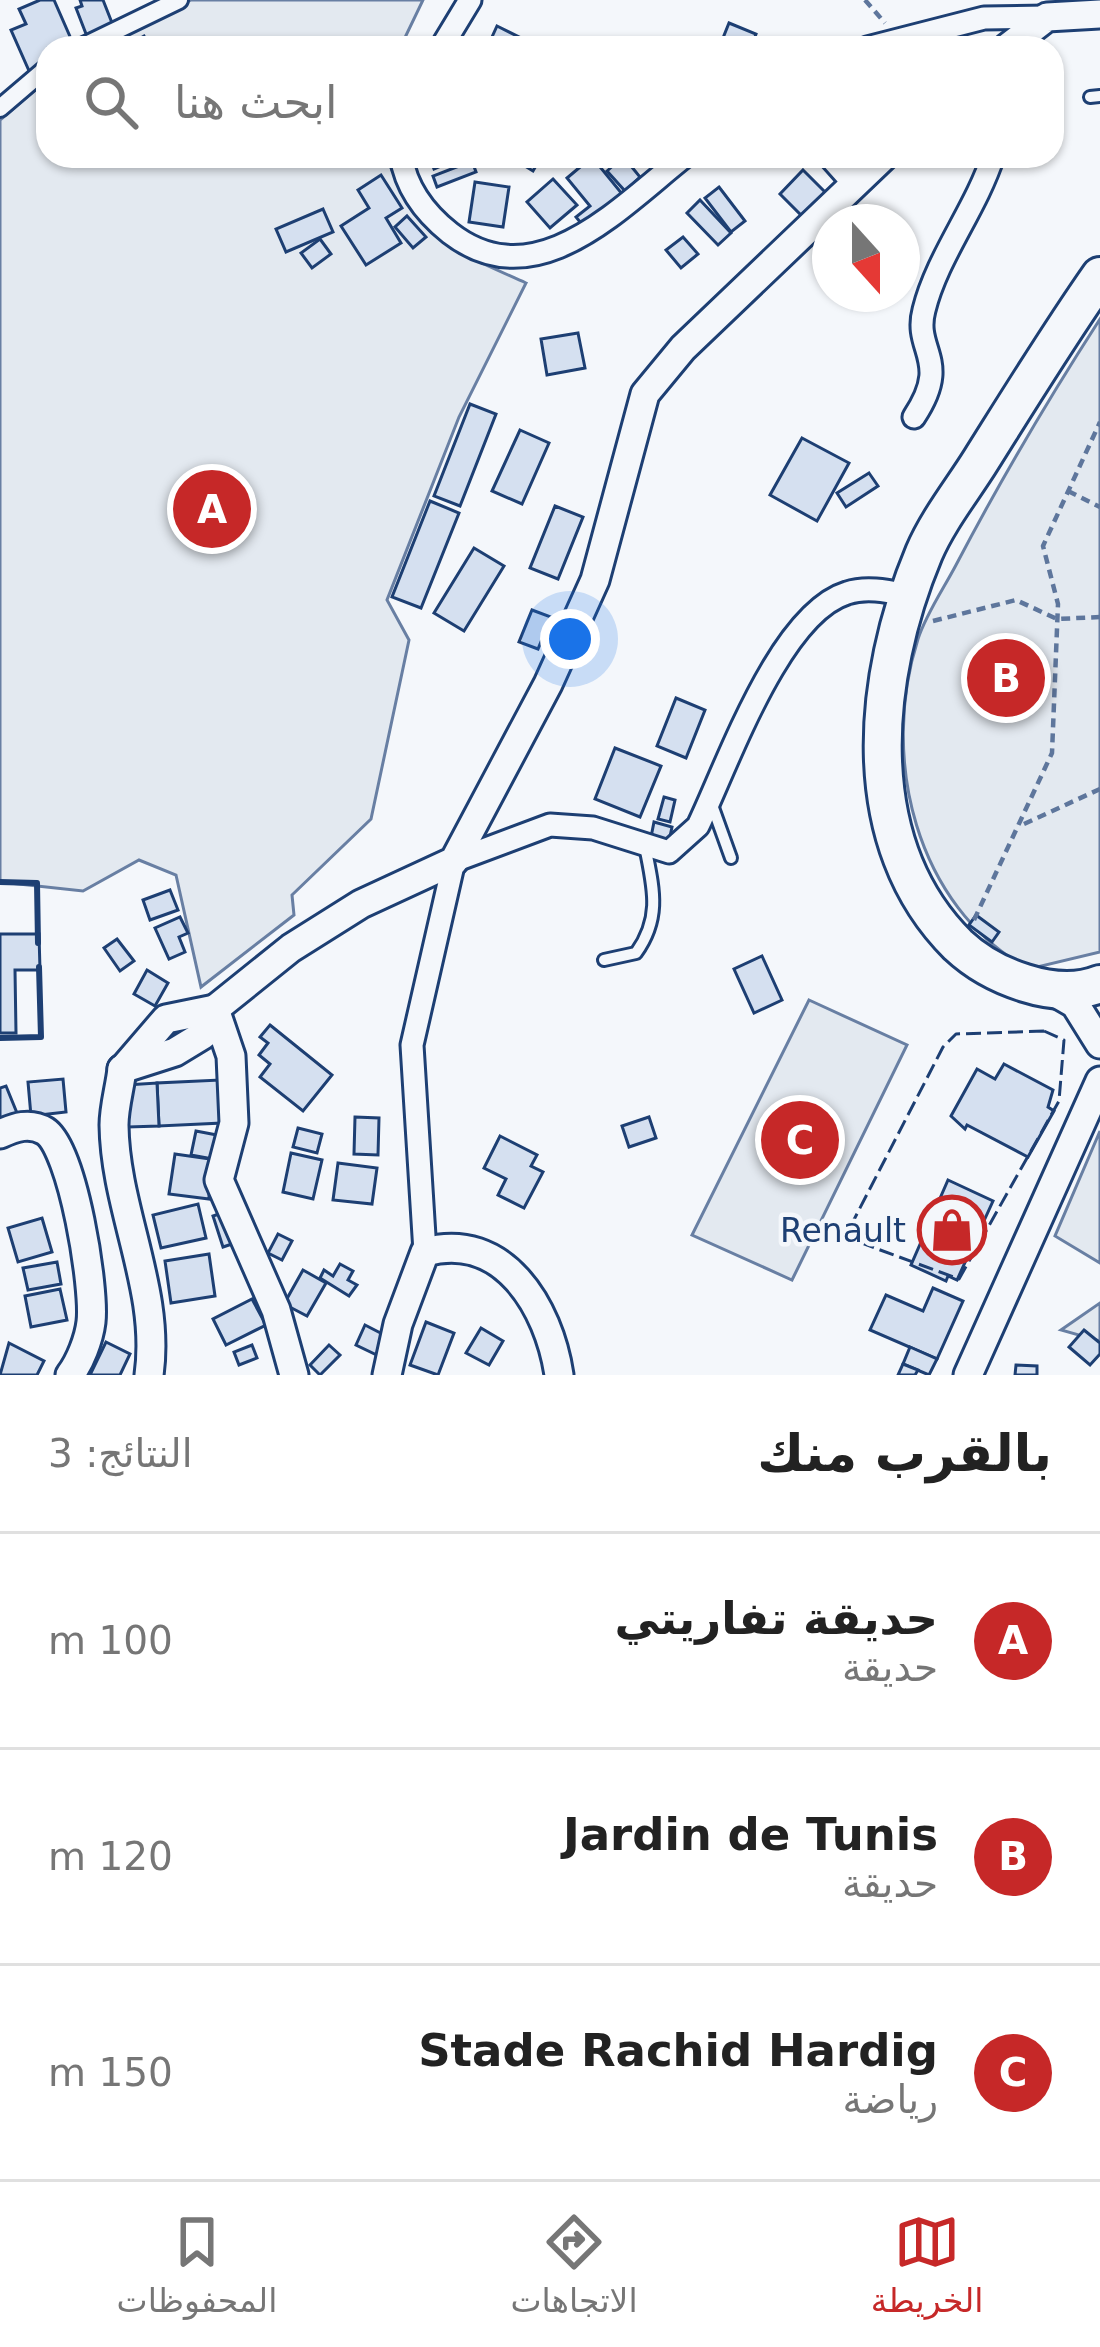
<!DOCTYPE html>
<html lang="ar">
<meta charset="utf-8">
<style>
body{margin:0;font-family:"DejaVu Sans","Noto Naskh Arabic",sans-serif;background:#f2f2f2;color:#222;direction:rtl}
.compass{position:absolute;left:812px;top:204px;width:108px;height:108px;border-radius:50%;background:#fff;box-shadow:0 3px 9px #0004;rotate:159deg}
.you{position:absolute;left:570px;top:639px;width:42px;height:42px;margin:-30px;border:9px solid #fff;border-radius:50%;background:#1a73e8;box-shadow:0 0 0 18px #1a73e833}
.badge{display:grid;place-items:center;width:78px;height:78px;border-radius:50%;background:#c62828;color:#fff;font-size:39px;font-weight:700}
.pin{position:absolute;translate:-50% -50%;border:6px solid #fff;box-shadow:0 3px 12px #0006}
.list{margin:0;padding:0;list-style:none}
h2{display:flex;justify-content:space-between;align-items:center;height:156px;margin:0;padding:0 48px;font-size:51px}
h2 small{font-size:39px;font-weight:400;color:#767676}
.list li{display:grid;grid-template-columns:78px 1fr auto;gap:36px;align-items:center;box-sizing:border-box;height:216px;padding:0 48px;border-top:3px solid #e0e0e0}
.list b{display:block;font-size:45px;white-space:nowrap}
.list p{margin:0;font-size:39px;white-space:nowrap;color:#767676}
.list em{font-size:39px;font-style:normal;color:#767676}
.icon{flex:none;width:66px;height:66px;fill:none;stroke:currentColor;stroke-width:2;stroke-linecap:round;stroke-linejoin:round}
.map{position:relative;flex:none;width:1100px;height:1375px;overflow:hidden;direction:ltr}
.search{position:absolute;background:#fff;box-shadow:0 3px 9px #0004;left:36px;right:36px;top:36px;height:132px;display:flex;align-items:center;gap:30px;box-sizing:border-box;padding:0 42px;border-radius:36px;color:#767676;font-size:45px}
.sheet{height:804px;background:#fff}
nav{display:flex;justify-content:space-around;align-items:center;box-sizing:border-box;height:168px;border-top:3px solid #e0e0e0;background:#fff;font-size:33px;color:#767676}
nav a{display:grid;justify-items:center;gap:6px}
nav .on{color:#c62828}
.map>svg:first-child{display:block}
</style>
<div class="map">
<svg width="1100" height="1375" viewBox="0 0 1100 1375">
<rect width="100%" height="100%" fill="#f4f7fb"/>
<!-- green -->
<g fill="#e3e9f0" stroke="#687fa3" stroke-width="3">
<polygon points="191,0 423,0 400,48 96,48"/>
<path d="M 48,79 L 48,156 L 385,156 C 428,244 439,244 526,283 L 459,417 L 387,600 L 409,640 L 371,819 L 292,895 L 294,915 L 201,987 L 176,875 L 139,860 L 83,891 L 0,882 L 0,120 Z"/>
<path d="M 1100,319 L 1100,952 L 1029,969 C 915,907 880,757 918,639 C 926,614 944,588 956,565 C 1000,481 1049,398 1100,319 Z"/>
<polygon points="809,1000 907,1045 792,1280 692,1235"/>
<polygon points="1100,1131 1100,1263 1055,1236"/>
<polygon points="1100,1303 1100,1341 1061,1330"/>
</g>
<!-- building -->
<g fill="#d5e0f0" stroke="#1d3f73" stroke-width="3">
<polygon points="40,0 54,0 75,48 48,48 48,65 30,73 11,30 26,24 19,9"/>
<polygon points="80,0 103,0 114,28 88,39 76,8 82,6"/>
<polygon points="729,23 756,34 752,45 760,48 719,48"/>
<polygon points="497,26 539,47 539,48 487,48"/>
<polygon points="144,36 151,48 124,48 127,46"/>
<polygon points="429,156 464,156 434,169"/>
<polygon points="524,156 541,157 533,171 520,163"/>
<polygon points="609,156 632,156 627,161 640,177 625,191 607,171 616,163"/>
<polygon points="592,157 623,195 584,227 576,217 590,206 567,178"/>
<polygon points="472,161 476,172 437,187 433,176"/>
<polygon points="803,170 829,196 806,220 780,194"/>
<polygon points="381,175 402,208 386,218 401,243 366,265 341,226 369,208 358,190"/>
<polygon points="553,179 577,205 550,228 527,202"/>
<polygon points="475,182 509,187 503,227 469,222"/>
<polygon points="719,187 745,221 731,232 705,198"/>
<polygon points="700,200 731,233 718,245 687,213"/>
<polygon points="323,209 333,232 286,252 276,229"/>
<polygon points="407,216 426,237 413,248 395,227"/>
<polygon points="683,237 698,254 681,268 666,250"/>
<polygon points="320,239 331,254 312,268 301,253"/>
<polygon points="578,333 585,368 547,375 541,339"/>
<polygon points="470,404 496,414 460,506 434,496"/>
<polygon points="520,430 549,443 522,504 492,491"/>
<polygon points="802,438 849,463 817,521 770,495"/>
<polygon points="869,473 878,486 846,507 837,493"/>
<polygon points="430,501 459,513 421,608 392,597"/>
<polygon points="555,506 583,517 558,579 530,568"/>
<polygon points="474,548 504,566 464,631 434,613"/>
<polygon points="532,610 551,617 538,649 519,642"/>
<polygon points="676,698 705,710 686,758 657,746"/>
<polygon points="615,748 661,766 640,817 595,799"/>
<polygon points="664,797 675,800 670,822 658,819"/>
<polygon points="654,822 672,827 669,841 651,837"/>
<polygon points="170,890 178,910 150,920 143,900"/>
<polygon points="976,915 999,932 992,942 969,925"/>
<polygon points="180,917 188,933 179,937 185,952 169,959 155,928"/>
<polygon points="0,934 39,934 40,970 15,970 16,1033 0,1033"/>
<polygon points="117,939 134,961 120,971 104,948"/>
<polygon points="762,956 782,1000 754,1013 734,969"/>
<polygon points="147,970 168,983 155,1006 134,994"/>
<polygon points="270,1025 332,1075 303,1111 260,1077 270,1064 259,1055 268,1043 260,1037"/>
<polygon points="1004,1064 1053,1090 1048,1107 1054,1111 1028,1157 967,1125 965,1129 951,1116 977,1069 995,1079"/>
<polygon points="63,1079 66,1112 31,1116 28,1082"/>
<polygon points="220,1080 222,1123 159,1126 157,1083"/>
<polygon points="157,1083 159,1126 128,1127 126,1085"/>
<polygon points="6,1086 17,1113 0,1121 0,1088"/>
<polygon points="355,1117 379,1118 378,1155 354,1154"/>
<polygon points="649,1117 656,1138 629,1147 622,1126"/>
<polygon points="298,1128 322,1134 317,1153 293,1147"/>
<polygon points="196,1131 222,1136 218,1160 191,1155"/>
<polygon points="500,1136 537,1155 531,1166 543,1172 524,1208 498,1195 506,1179 484,1168"/>
<polygon points="291,1153 322,1160 313,1199 283,1192"/>
<polygon points="175,1154 210,1159 209,1199 169,1194"/>
<polygon points="338,1163 377,1168 372,1204 333,1200"/>
<polygon points="948,1180 993,1201 957,1280 948,1276 946,1281 911,1265"/>
<polygon points="198,1204 206,1238 161,1248 153,1215"/>
<polygon points="228,1211 238,1242 223,1247 213,1216"/>
<polygon points="42,1218 52,1252 18,1262 8,1228"/>
<polygon points="278,1234 292,1241 282,1260 268,1253"/>
<polygon points="209,1254 215,1296 171,1303 165,1261"/>
<polygon points="57,1262 61,1284 28,1290 23,1268"/>
<polygon points="340,1264 353,1271 348,1280 357,1285 349,1296 320,1278 324,1270 333,1276"/>
<polygon points="303,1270 326,1283 307,1316 284,1304"/>
<polygon points="933,1288 963,1301 937,1359 870,1330 886,1295 923,1311"/>
<polygon points="60,1289 67,1320 31,1327 25,1296"/>
<polygon points="252,1299 266,1325 226,1345 213,1319"/>
<polygon points="426,1322 454,1333 438,1375 410,1365"/>
<polygon points="365,1325 392,1339 383,1358 356,1345"/>
<polygon points="481,1328 503,1341 489,1365 466,1353"/>
<polygon points="1084,1330 1100,1343 1100,1354 1090,1365 1069,1347"/>
<polygon points="106,1342 130,1354 120,1375 90,1375"/>
<polygon points="9,1343 44,1361 37,1375 0,1375"/>
<polygon points="252,1345 257,1358 239,1365 234,1352"/>
<polygon points="329,1345 340,1355 320,1375 310,1365"/>
<polygon points="910,1347 937,1359 929,1375 903,1364"/>
<polygon points="903,1364 918,1370 915,1375 898,1375"/>
<polygon points="1016,1365 1037,1366 1037,1375 1015,1375"/>
</g>
<g fill="none" stroke-linecap="round" stroke-linejoin="round">
<defs>
<g id="service">
<polyline points="1090,97 1100,96"/>
<polyline points="712,805 731,858"/>
<path d="M 604,960 L 636,953 C 662,917 653,887 645,846"/>
</g>
<g id="pedestrian">
<polyline points="80,48 179,0"/>
<polyline points="0,108 48,67"/>
</g>
<g id="minor">
<polyline points="441,48 470,0"/>
<polyline points="867,48 984,18 1047,17"/>
<path d="M 401,156 C 406,188 426,214 450,233 C 536,300 620,207 685,156"/>
<polyline points="829,156 853,183"/>
<path d="M 914,417 C 952,360 913,351 924,310 C 937,257 976,209 993,156"/>
<path d="M 425,1252 L 412,1045 L 454,861 L 550,825 L 593,828 L 669,852 L 698,826 C 727,766 779,614 847,593 C 868,586 891,592 912,596"/>
</g>
<g id="tertiary">
<polyline points="1007,48 1047,17 1100,14"/>
<polyline points="1049,989 1075,1004 1100,1044"/>
<polyline points="215,1009 231,1056 234,1123 219,1180 276,1310 294,1375"/>
<polyline points="122,1069 175,1052 203,1035 215,1009 291,948 361,904 454,861 548,684 595,580 645,394 683,348 884,156"/>
<path d="M 122,1069 C 120,1087 114,1107 114,1125 C 115,1210 161,1290 149,1375"/>
<polyline points="123,1069 166,1019 215,1009"/>
<path d="M 0,1134 C 15,1127 30,1122 45,1131 C 73,1149 95,1288 91,1322 C 89,1339 80,1362 70,1375"/>
<path d="M 387,1375 L 398,1324 L 425,1252 C 503,1230 549,1307 559,1375"/>
<polyline points="968,1375 1100,1081"/>
</g>
<path id="primary" d="M 1100,276 C 1058,336 1020,398 981,460 C 963,489 938,520 924,553 C 872,677 855,843 958,945 C 991,976 1055,1002 1100,984"/>
</defs>
<!-- service casing -->
<use href="#service" stroke="#1d3f73" stroke-width="16"/>
<!-- pedestrian casing -->
<use href="#pedestrian" stroke="#1d3f73" stroke-width="22"/>
<!-- minor casing -->
<use href="#minor" stroke="#1d3f73" stroke-width="27"/>
<!-- tertiary casing -->
<use href="#tertiary" stroke="#1d3f73" stroke-width="33"/>
<!-- primary casing -->
<use href="#primary" stroke="#1d3f73" stroke-width="42"/>
<!-- path -->
<g stroke="#5e769c" stroke-width="4.5" stroke-dasharray="9 6" stroke-linecap="butt">
<polyline points="865,0 885,23"/>
<polyline points="1068,491 1100,507"/>
<polyline points="933,621 1016,600 1057,619 1100,617"/>
<polyline points="1024,824 1100,789"/>
<polyline points="974,920 1052,753 1058,604 1043,546 1100,422"/>
</g>
<!-- service -->
<use href="#service" stroke="#f4f7fb" stroke-width="10"/>
<!-- pedestrian -->
<use href="#pedestrian" stroke="#f4f7fb" stroke-width="16"/>
<!-- minor -->
<use href="#minor" stroke="#f4f7fb" stroke-width="21"/>
<!-- tertiary -->
<use href="#tertiary" stroke="#f4f7fb" stroke-width="27"/>
<!-- primary -->
<use href="#primary" stroke="#f4f7fb" stroke-width="36"/>
<!-- fence -->
<polygon stroke="#1d3f73" stroke-width="3" stroke-dasharray="15 6" stroke-linecap="butt" points="1044,1031 1064,1040 1059,1101 959,1279 845,1237 943,1047 956,1034"/>
<!-- wall -->
<g stroke="#1d3f73" stroke-width="6">
<polyline points="0,882 37,883 38,943"/>
<polyline points="0,1038 41,1037 39,967"/>
</g>
</g>
<!-- icons -->
<defs>
<symbol id="shop-ring" viewBox="-11 -11 22 22"><circle r="9.5" fill="#f4f7fb" stroke="#c62828" stroke-width="1.5"/><path d="M-5-2.5h2.3a2.7 3.5 0 0 1 5.4 0H5L5.5 6h-11ZM-1.5-2.5h3a1.5 2.3 0 0 0-3 0Z" fill="#c62828"/></symbol>
</defs>
<g fill-rule="evenodd">
<use href="#shop-ring" x="914" y="1192" width="76" height="76"/>
</g>
<g text-anchor="middle" stroke-width="9" stroke-linejoin="round" paint-order="stroke">
<!-- poi labels -->
<g font-size="33" fill="#1d3f73" stroke="#f4f7fb" text-anchor="end">
<text x="906" y="1242">Renault</text>
</g>
</g>
</svg>
<svg class="compass" viewBox="-18 -18 36 36"><path d="M0-13l5 13h-10z" fill="#e53935"/><path d="M0 13l5-13h-10z" fill="#767676"/></svg>
<div class="you"></div>
<div class="pin badge" style="left:212px;top:509px">A</div>
<div class="pin badge" style="left:1006px;top:678px">B</div>
<div class="pin badge" style="left:800px;top:1140px">C</div>
<div class="search"><svg class="icon" aria-label="search" viewBox="0 0 24 24"><circle cx="10" cy="10" r="6"/><path d="M15 15l6 6"/></svg>ابحث هنا</div>
</div>
<section class="sheet">
<h2>بالقرب منك<small>النتائج: 3</small></h2>
<ul class="list">
<li><span class="badge">A</span><div><b>حديقة تفاريتي</b><p>حديقة</p></div><em>100 m</em></li>
<li><span class="badge">B</span><div><b>Jardin de Tunis</b><p>حديقة</p></div><em>120 m</em></li>
<li><span class="badge">C</span><div><b>Stade Rachid Hardig</b><p>رياضة</p></div><em>150 m</em></li>
</ul>
</section>
<nav>
<a class="on"><svg class="icon" aria-label="map" viewBox="0 0 24 24"><path d="M3 6l6-2 6 2 6-2v14l-6 2-6-2-6 2zM9 4v14M15 6v14"/></svg>الخريطة</a>
<a><svg class="icon" aria-label="directions" viewBox="0 0 24 24"><path d="M12 3l9 9-9 9-9-9zM9 14v-3h6M13 9l2 2-2 2"/></svg>الاتجاهات</a>
<a><svg class="icon" aria-label="saved" viewBox="0 0 24 24"><path d="M7 4h10v16l-5-4-5 4z"/></svg>المحفوظات</a>
</nav>
